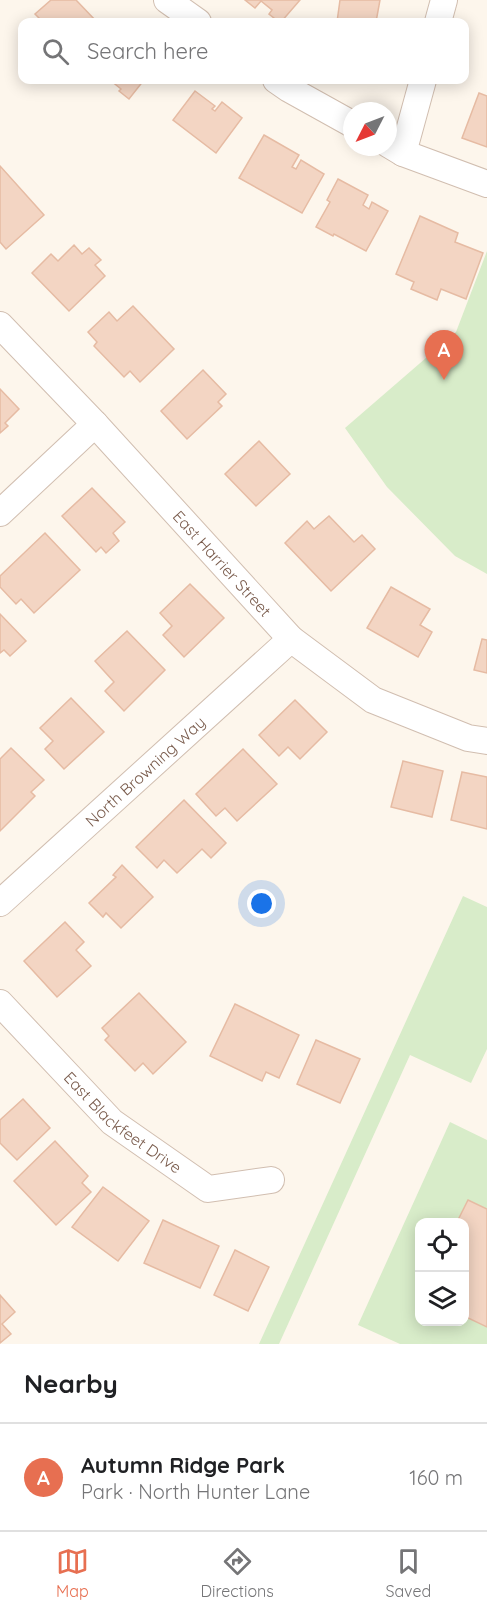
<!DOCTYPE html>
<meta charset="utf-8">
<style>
body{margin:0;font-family:Quicksand,sans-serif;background:#f6f6f6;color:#202124}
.controls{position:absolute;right:18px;bottom:18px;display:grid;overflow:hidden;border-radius:12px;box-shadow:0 3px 15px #0003}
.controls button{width:54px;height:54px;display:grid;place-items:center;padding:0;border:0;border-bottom:2px solid #e0e0e0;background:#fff;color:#202124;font:30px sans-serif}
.compass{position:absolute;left:343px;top:102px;width:54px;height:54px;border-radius:50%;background:#fff;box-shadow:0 3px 15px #0003;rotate:228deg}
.you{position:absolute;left:262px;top:904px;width:21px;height:21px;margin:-15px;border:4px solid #fff;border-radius:50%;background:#1a73e8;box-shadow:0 0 0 9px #1a73e833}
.badge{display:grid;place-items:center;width:39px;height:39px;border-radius:50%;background:#e76f51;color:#fff;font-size:20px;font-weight:700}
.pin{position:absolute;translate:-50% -50px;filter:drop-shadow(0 2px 3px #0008)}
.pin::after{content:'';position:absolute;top:32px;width:21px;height:18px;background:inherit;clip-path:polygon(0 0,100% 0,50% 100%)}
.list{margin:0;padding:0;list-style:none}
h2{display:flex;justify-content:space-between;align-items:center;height:78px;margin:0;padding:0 24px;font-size:26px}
h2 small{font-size:20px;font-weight:400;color:#757577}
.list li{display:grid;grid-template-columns:39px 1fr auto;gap:18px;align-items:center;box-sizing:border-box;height:108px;padding:0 24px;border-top:2px solid #e0e0e0}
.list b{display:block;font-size:22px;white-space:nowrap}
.list p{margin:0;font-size:20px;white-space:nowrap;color:#757577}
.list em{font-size:20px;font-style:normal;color:#757577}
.icon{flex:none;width:33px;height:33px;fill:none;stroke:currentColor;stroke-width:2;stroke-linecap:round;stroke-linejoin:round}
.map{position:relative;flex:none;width:487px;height:1344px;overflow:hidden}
.search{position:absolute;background:#fff;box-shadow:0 3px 15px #0003;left:18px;right:18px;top:18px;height:66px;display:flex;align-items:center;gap:15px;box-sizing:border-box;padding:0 21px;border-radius:12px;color:#757577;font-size:22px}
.sheet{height:186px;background:#fff}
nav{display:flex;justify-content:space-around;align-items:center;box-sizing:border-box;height:84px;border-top:2px solid #e0e0e0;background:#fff;font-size:16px;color:#757577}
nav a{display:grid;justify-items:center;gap:3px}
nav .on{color:#e76f51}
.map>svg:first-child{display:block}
</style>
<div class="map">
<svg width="487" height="1344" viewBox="0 0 487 1344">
<rect width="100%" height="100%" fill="#fdf6ec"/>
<!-- green -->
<g fill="#d8ecc9">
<polygon points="487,251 487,574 455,556 387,487 345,428 456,332"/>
<polygon points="463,896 487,907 487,1049 471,1083 410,1055 279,1344 259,1344"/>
<polygon points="450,1122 487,1140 487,1209 468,1200 457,1222 420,1222 420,1322 464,1322 465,1316 487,1327 487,1344 400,1344 358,1325"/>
</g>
<!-- building -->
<g fill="#f3d5c3" stroke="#e6bba3" stroke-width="1.5">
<polygon points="51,0 76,0 97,22 43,22 35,14"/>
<polygon points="245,0 300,0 281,22 279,22 269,14 272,10 261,1 255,8"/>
<polygon points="340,0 380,0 376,22 337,22"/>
<polygon points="110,80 144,80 129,99 119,91 121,89"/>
<polygon points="195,91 215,106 212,109 215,111 222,102 242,118 216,153 173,120"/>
<polygon points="479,93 487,96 487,147 462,138"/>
<polygon points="264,135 299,155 292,167 296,169 301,160 324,174 302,213 239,178"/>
<polygon points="0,166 44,215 6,249 0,242"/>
<polygon points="338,179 368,195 363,205 369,209 372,202 388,211 366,251 334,234 333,236 316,227 330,202 327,200"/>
<polygon points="420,216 458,233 455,242 483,253 466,299 441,289 437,300 411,289 414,282 396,274"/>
<polygon points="74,245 82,254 89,248 101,260 95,265 105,276 69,311 32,273 51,254 58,261"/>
<polygon points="133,306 174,349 140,382 130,371 124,377 94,346 97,342 88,332 109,312 117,321"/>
<polygon points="203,370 226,394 218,402 222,406 187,439 161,411"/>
<polygon points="0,389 19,409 5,423 8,426 0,433"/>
<polygon points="259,441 290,474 256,506 225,474"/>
<polygon points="92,488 125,522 113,533 119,541 106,553 101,547 96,552 62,516"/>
<polygon points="329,516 354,542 362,535 375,549 331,591 285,543 307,521 314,529"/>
<polygon points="45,533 80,570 34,613 21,599 16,604 0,587 0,576"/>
<polygon points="190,584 224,618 184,657 163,635 172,626 160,613"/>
<polygon points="391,587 430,609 420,625 432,632 418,657 367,628"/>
<polygon points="0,614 26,641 10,656 4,650 0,653"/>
<polygon points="127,631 165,670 124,711 105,691 114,682 95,661"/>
<polygon points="482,639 487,640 487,673 474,670"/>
<polygon points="71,698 104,732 64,769 45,749 53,741 40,728"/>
<polygon points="295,700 327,732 300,759 288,747 279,756 259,735"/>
<polygon points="11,748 44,780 31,792 35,796 0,831 0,759"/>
<polygon points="243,749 277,784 237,821 225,808 216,816 196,794"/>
<polygon points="403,761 443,771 432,817 391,807"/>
<polygon points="462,772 487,777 487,829 451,820"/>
<polygon points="184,800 226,843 211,858 202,849 177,873 164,860 157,868 136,847"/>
<polygon points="122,865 153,897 121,928 106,913 103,917 89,903 116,877 113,875"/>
<polygon points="65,922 84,942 76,950 91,966 57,997 24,961"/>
<polygon points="139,993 186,1042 153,1074 143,1063 135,1071 105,1040 109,1036 102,1028"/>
<polygon points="235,1004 299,1035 279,1078 266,1072 262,1081 210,1056"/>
<polygon points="316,1040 360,1059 340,1103 297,1084"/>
<polygon points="23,1099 50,1128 17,1160 0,1143 0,1120"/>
<polygon points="55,1141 88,1176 82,1183 91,1192 56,1225 14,1181"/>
<polygon points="103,1187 149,1221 118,1261 72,1227"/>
<polygon points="468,1200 487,1209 487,1327 464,1316 464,1222 457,1222"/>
<polygon points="163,1220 219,1246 200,1288 144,1263"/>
<polygon points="235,1250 269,1267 248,1311 214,1295"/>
<polygon points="0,1295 15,1312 2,1324 11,1334 0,1343"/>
</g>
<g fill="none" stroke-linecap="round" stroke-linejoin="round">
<defs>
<g id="minor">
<polyline points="167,0 198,22"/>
<polyline points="438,22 444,0"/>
<polyline points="276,80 289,89 352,124"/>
<polyline points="388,144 403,153 487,184"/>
<polyline points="403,153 423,80"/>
<path id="s1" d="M 0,325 L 95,424 L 291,639 L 373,700 L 468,738 L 487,741"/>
<polyline points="0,513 95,424"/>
<path id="s2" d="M 0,903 L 291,639"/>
<path id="s3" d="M 0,1003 L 112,1122 L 208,1189 L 271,1180"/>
</g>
</defs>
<!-- minor casing -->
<use href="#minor" stroke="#d1beb0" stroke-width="28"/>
<!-- minor -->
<use href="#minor" stroke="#fff" stroke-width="26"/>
</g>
<g text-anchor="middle" stroke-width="4.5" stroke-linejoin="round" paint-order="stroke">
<!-- street labels -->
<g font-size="16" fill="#7a5c4d" stroke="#fffaf3">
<text dy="6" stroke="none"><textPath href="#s1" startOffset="326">East Harrier Street</textPath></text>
<text dy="6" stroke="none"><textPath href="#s2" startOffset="196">North Browning Way</textPath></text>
<text dy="6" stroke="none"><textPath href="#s3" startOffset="172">East Blackfeet Drive</textPath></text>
</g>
</g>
</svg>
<div class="controls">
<button><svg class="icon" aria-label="locate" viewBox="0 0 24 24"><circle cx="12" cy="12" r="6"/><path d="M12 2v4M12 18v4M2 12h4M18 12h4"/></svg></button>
<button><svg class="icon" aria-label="layers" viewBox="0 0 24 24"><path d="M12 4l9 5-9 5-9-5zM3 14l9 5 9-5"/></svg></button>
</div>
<svg class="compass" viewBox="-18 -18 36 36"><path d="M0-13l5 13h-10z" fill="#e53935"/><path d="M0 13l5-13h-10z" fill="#757577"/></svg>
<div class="you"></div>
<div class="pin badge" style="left:444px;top:380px">A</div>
<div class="search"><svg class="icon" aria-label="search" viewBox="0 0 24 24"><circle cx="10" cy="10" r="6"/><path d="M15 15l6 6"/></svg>Search here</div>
</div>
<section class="sheet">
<h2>Nearby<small></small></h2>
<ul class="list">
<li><span class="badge">A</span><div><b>Autumn Ridge Park</b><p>Park · North Hunter Lane</p></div><em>160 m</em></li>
</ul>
</section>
<nav>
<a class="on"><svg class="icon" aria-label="map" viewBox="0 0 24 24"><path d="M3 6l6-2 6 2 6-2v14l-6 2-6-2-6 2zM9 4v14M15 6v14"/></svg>Map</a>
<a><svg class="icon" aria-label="directions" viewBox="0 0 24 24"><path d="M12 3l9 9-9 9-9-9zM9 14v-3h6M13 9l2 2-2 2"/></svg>Directions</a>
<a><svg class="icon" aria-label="saved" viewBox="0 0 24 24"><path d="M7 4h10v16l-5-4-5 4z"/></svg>Saved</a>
</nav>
